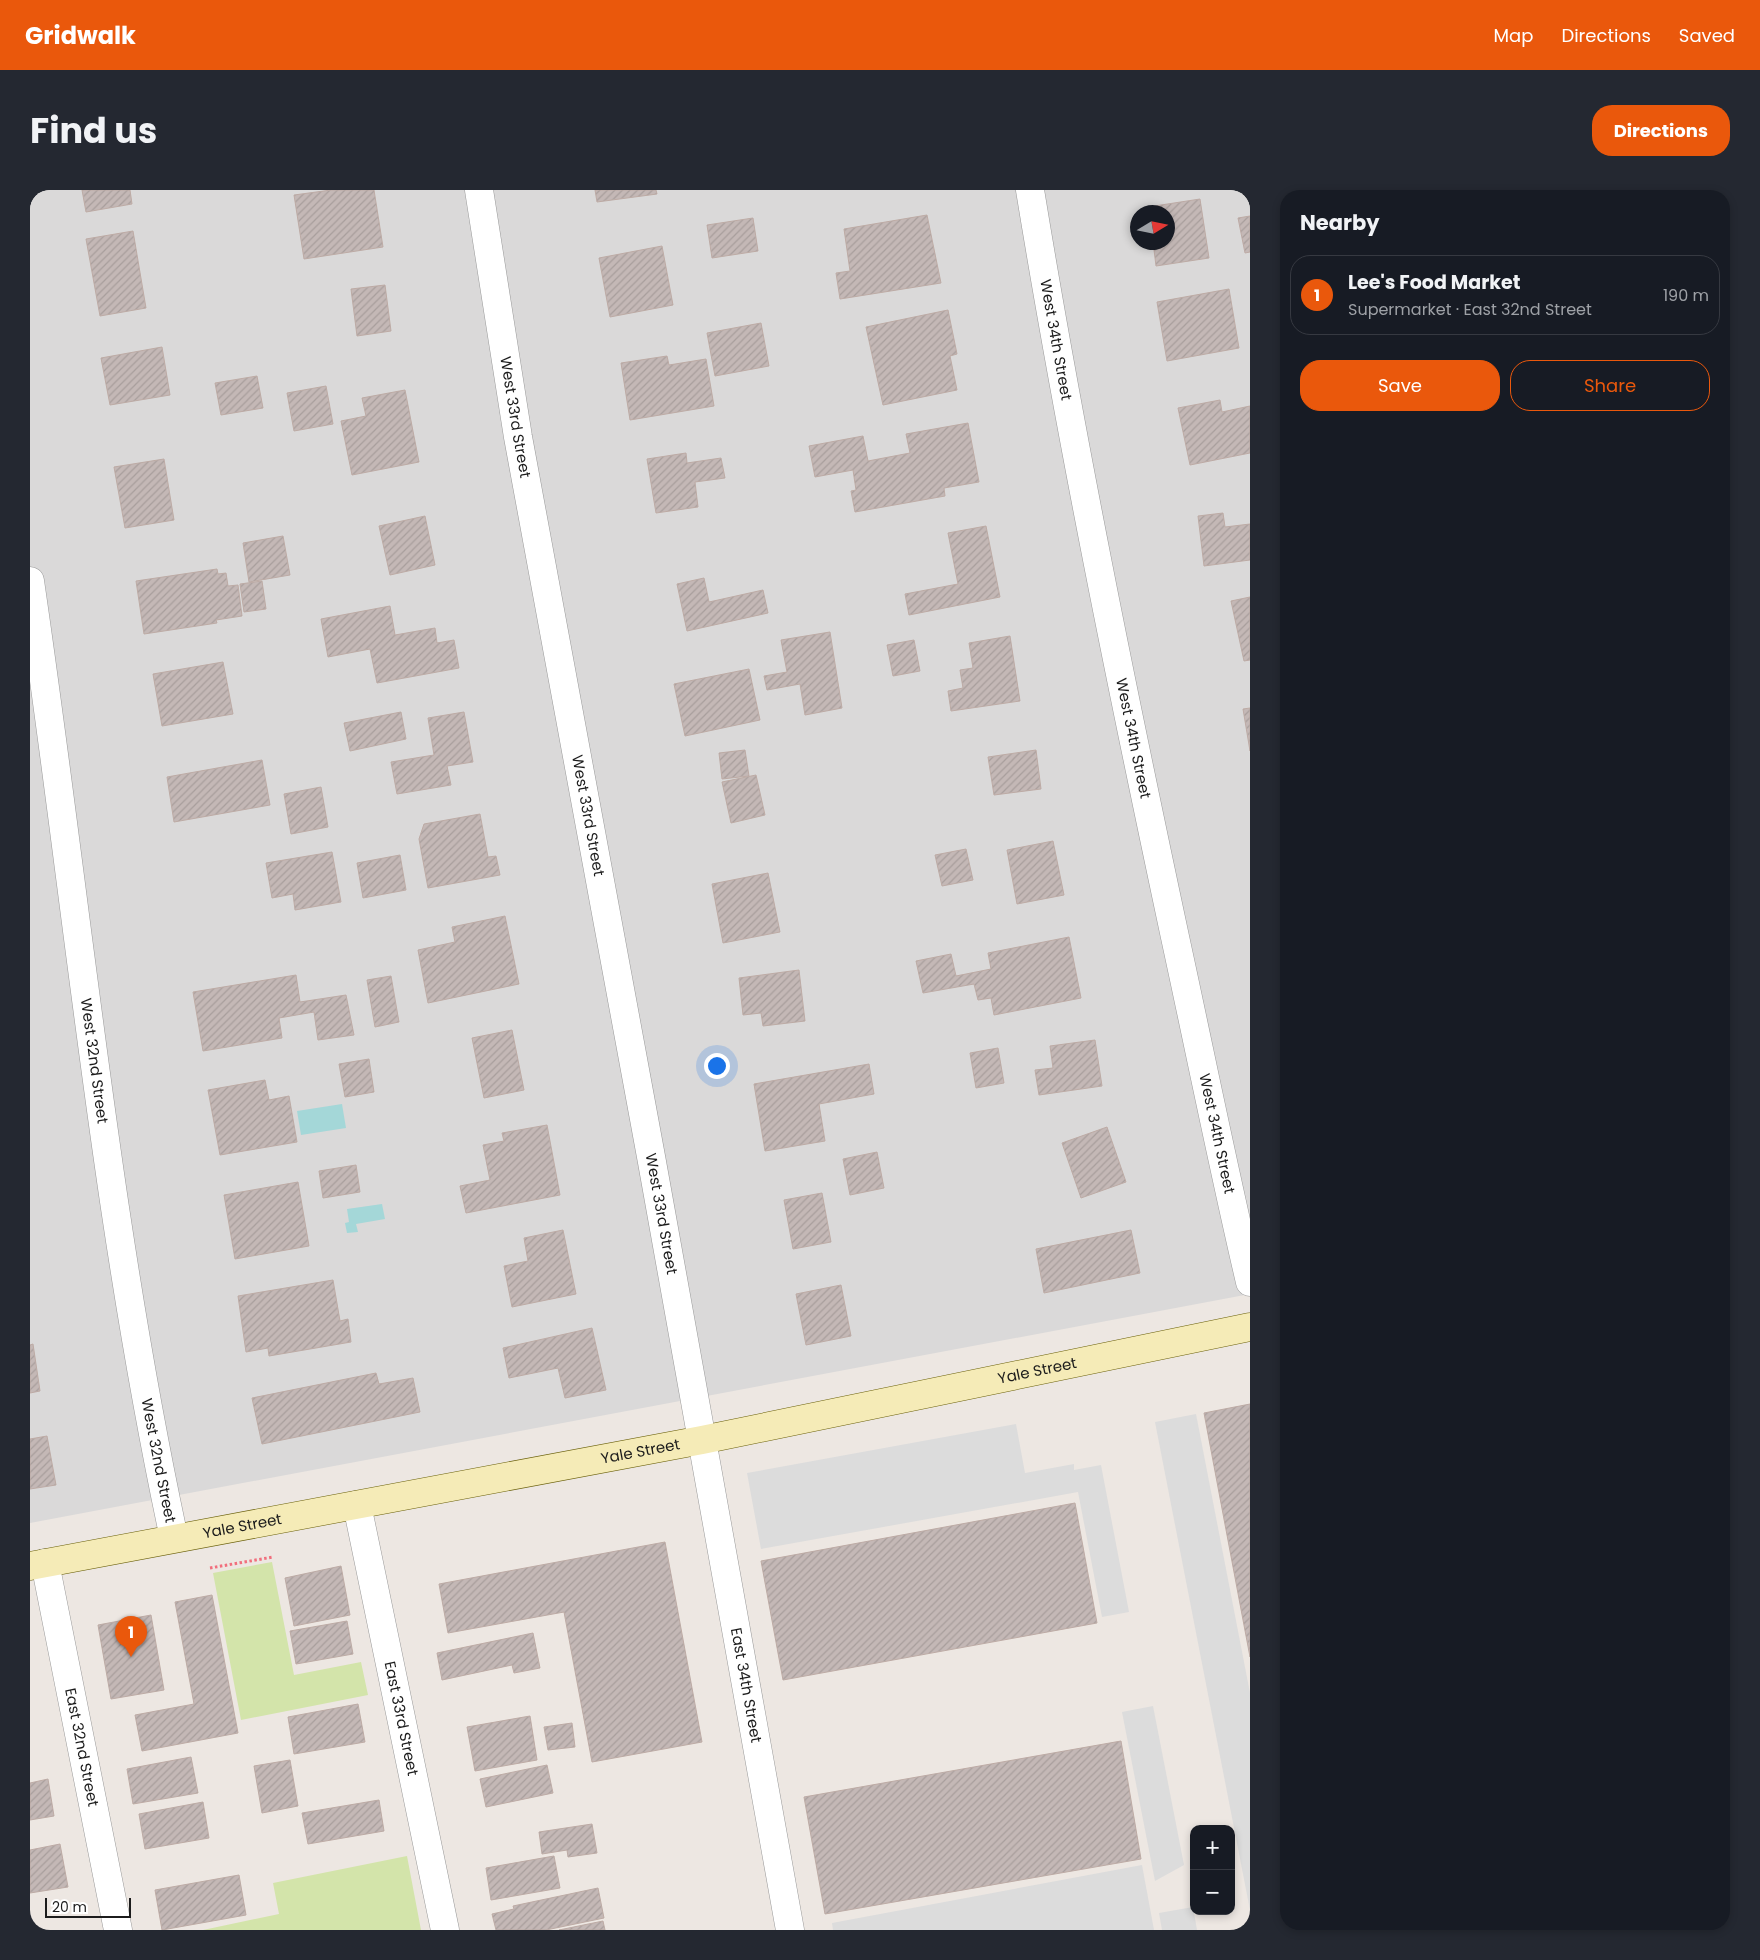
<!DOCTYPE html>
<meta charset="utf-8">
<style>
body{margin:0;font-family:Poppins,sans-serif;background:#242831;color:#f1f3f6}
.controls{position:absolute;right:15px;bottom:15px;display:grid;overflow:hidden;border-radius:10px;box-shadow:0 2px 8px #0003}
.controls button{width:45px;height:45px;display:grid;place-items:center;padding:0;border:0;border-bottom:1px solid #363941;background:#171b24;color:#f1f3f6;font:25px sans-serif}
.compass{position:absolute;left:1100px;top:15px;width:45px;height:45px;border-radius:50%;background:#171b24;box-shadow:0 2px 8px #0003;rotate:80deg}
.scale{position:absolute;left:15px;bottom:12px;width:86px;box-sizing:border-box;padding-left:5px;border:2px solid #1c1c1c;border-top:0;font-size:14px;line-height:18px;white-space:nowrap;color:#1c1c1c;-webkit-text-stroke:4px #fff;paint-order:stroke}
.you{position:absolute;left:686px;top:875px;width:18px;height:18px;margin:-12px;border:4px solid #fff;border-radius:50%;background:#1a73e8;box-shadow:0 0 0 8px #1a73e833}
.badge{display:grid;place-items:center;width:32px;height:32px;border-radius:50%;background:#ea580c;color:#fff;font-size:16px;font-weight:700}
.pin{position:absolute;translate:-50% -41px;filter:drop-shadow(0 1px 2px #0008)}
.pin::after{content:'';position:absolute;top:26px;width:18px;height:15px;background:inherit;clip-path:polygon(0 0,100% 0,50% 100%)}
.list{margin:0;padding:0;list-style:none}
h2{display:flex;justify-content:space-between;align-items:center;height:65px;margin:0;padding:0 20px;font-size:21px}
h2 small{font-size:16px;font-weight:400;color:#9ea1a6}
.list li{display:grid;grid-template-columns:32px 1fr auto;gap:15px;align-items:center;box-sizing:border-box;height:80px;margin:0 10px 10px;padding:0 10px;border:1px solid #363941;border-radius:20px}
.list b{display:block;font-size:19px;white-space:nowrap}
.list p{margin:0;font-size:16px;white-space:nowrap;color:#9ea1a6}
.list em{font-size:16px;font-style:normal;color:#9ea1a6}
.actions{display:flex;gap:10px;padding:15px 20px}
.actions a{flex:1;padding:11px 0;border:1px solid #ea580c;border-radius:20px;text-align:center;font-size:18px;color:#ea580c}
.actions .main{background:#ea580c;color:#fff}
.map{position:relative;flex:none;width:1220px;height:1740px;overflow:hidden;border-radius:20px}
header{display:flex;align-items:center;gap:30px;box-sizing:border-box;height:70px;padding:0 25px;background:#ea580c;color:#fff}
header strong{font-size:24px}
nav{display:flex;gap:28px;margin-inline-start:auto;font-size:18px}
.intro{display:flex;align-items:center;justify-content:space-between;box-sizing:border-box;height:120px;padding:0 30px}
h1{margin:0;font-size:35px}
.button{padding:12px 22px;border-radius:20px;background:#ea580c;color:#fff;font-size:18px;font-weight:700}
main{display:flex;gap:30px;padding:0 30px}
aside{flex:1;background:#171b24;border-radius:20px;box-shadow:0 2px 8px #0003}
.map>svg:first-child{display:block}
</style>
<header>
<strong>Gridwalk</strong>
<nav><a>Map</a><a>Directions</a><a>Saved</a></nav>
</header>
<div class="intro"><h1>Find us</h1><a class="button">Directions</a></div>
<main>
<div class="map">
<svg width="1220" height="1740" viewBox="0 0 1220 1740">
<defs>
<pattern id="building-hatch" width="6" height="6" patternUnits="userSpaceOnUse" patternTransform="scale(1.25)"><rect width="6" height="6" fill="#c4b8b6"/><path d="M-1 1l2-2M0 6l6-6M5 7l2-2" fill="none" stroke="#a89e9c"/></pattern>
</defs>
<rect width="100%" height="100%" fill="#ede7e2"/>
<!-- residential -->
<path fill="#dad9d9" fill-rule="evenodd" d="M 0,0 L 1220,0 L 1220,1104 L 0,1333 ZM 1108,22 L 1138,22 L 1138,52 L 1108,52 Z"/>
<!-- grass -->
<g fill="#d3e4aa">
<polygon points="242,1372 264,1485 331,1472 338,1505 211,1530 183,1383"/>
<polygon points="377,1666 391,1740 173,1740 249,1724 243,1693"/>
</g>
<!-- parking -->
<g fill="#dcdcdc">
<polygon points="1166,1224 1220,1503 1220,1720 1125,1232"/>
<polygon points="986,1234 995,1283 1044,1274 1044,1280 1071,1275 1099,1422 1072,1427 1048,1302 731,1359 717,1283"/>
<polygon points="1123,1516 1154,1675 1125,1691 1092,1522"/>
<polygon points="1112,1675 1124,1740 803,1740 802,1733"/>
<polygon points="1163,1717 1167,1740 1132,1740 1129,1723"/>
</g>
<!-- water -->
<g fill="#a4d7d8">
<polygon points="312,914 316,938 271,945 267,921"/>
<polygon points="352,1014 355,1029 326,1034 328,1042 317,1043 315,1033 319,1032 317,1019"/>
</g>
<!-- building -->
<g fill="url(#building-hatch)" stroke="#bdaba5">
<polygon points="52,0 100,0 102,14 56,22"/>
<polygon points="301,0 344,0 353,57 274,69 264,5"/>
<polygon points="565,0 626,0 627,4 567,12"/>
<polygon points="1170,9 1179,68 1126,76 1123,52 1138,52 1138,22 1119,22 1118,17"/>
<polygon points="897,25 911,93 810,109 806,83 820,81 814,39"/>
<polygon points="1220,26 1220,62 1215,63 1208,28"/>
<polygon points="723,28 728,61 682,68 677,35"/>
<polygon points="103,41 116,118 70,126 56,49"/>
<polygon points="632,56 643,115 580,127 569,68"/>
<polygon points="355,95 361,141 327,146 321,99"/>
<polygon points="1199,99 1209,158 1137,171 1127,112"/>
<polygon points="918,120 927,164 920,166 927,200 853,215 836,137"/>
<polygon points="731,133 739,176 685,186 677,143"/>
<polygon points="132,157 140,205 80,215 71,168"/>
<polygon points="637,166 639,175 676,169 684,216 600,230 591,173"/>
<polygon points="227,186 233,218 191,225 185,193"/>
<polygon points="296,196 303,234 264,241 257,203"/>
<polygon points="375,200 389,272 322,285 311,231 336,226 332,208"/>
<polygon points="1190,210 1192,222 1220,216 1220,263 1160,275 1148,218"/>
<polygon points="938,233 949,292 914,298 915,306 825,322 821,301 826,300 823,280 785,287 779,256 833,246 838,271 880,263 876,244"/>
<polygon points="656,263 657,273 691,268 695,288 665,292 668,317 626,323 617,269"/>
<polygon points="134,269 144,330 95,338 84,277"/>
<polygon points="1193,323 1195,337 1220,334 1220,370 1174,376 1168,326"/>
<polygon points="395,326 405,375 360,385 349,336"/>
<polygon points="956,336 970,407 879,425 875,404 928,394 918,343"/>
<polygon points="253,346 260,385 219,392 213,353"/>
<polygon points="187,379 188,384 196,383 198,396 208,395 212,426 186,430 187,433 114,444 106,391"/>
<polygon points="674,388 679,412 733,400 738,423 657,441 647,394"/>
<polygon points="232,391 236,419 214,422 210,394"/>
<polygon points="1220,407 1220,470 1214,471 1201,411"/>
<polygon points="360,416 365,445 405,438 407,453 424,450 429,478 347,493 340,459 298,467 291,429"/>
<polygon points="800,442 812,518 775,525 770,494 737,500 734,486 757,482 751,450"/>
<polygon points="980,446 990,511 921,521 918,501 933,498 930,480 943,478 939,453"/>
<polygon points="884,450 890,481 863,486 857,455"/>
<polygon points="193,472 203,524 132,536 123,484"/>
<polygon points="719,479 730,530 655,546 644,494"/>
<polygon points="1220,518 1220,561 1213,519"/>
<polygon points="371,522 376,549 320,561 314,533"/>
<polygon points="434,522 443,572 417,576 421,595 367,604 361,572 404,565 398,528"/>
<polygon points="715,560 719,586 692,589 689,563"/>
<polygon points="1006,560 1011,599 964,605 958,567"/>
<polygon points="232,570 240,615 144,632 137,587"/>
<polygon points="726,585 735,625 701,633 692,592"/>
<polygon points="291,597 298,637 261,644 254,604"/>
<polygon points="450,624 458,667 466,666 470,685 398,698 389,649 394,634"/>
<polygon points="1023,651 1034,705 987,714 977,660"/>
<polygon points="936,659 943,690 912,696 905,665"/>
<polygon points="302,662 311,712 265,720 263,704 242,708 236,673"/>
<polygon points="370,665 376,700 333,708 327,673"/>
<polygon points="738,683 750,742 693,753 682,694"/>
<polygon points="475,726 489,794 398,813 388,760 425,752 422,737"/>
<polygon points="1039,747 1051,808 964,825 961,808 948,810 944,794 893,803 886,771 921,764 926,786 961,779 958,763"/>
<polygon points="769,780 775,831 733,836 731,823 713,825 709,788"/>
<polygon points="266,785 270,812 316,805 324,845 288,850 284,822 249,828 252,848 173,861 163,802"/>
<polygon points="361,786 369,832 345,837 337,790"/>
<polygon points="482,840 494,900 454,908 442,848"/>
<polygon points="1065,850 1072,896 1009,905 1005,880 1023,878 1020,856"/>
<polygon points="968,858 974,893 946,898 940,863"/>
<polygon points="339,869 344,902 315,907 309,874"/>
<polygon points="839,874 844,904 789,914 795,951 735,961 724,894"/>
<polygon points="235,890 239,910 259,906 267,952 190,965 178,900"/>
<polygon points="517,935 530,1005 436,1023 430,996 460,990 453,955 474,951 472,943"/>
<polygon points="1077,937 1096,992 1051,1008 1032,953"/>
<polygon points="847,962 854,998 820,1005 813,969"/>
<polygon points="326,975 330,1002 293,1008 289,981"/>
<polygon points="268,992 279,1056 205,1069 194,1005"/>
<polygon points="792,1003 801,1052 763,1059 754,1010"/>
<polygon points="533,1040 546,1104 482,1117 474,1076 498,1071 494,1048"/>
<polygon points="1101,1040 1110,1083 1014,1103 1006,1059"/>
<polygon points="303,1090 310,1131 318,1129 321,1152 239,1166 238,1158 216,1162 208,1106"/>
<polygon points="811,1095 821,1146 776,1155 766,1104"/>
<polygon points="562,1138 576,1200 535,1208 528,1178 479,1188 473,1158"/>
<polygon points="3,1154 10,1201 0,1203 0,1155"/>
<polygon points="346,1183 349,1194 383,1188 390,1222 232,1254 222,1208"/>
<polygon points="1220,1214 1220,1467 1174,1223"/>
<polygon points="17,1246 26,1295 0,1299 0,1249"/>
<polygon points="1045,1313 1067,1433 753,1490 731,1371"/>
<polygon points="635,1352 672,1552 562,1572 534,1422 418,1443 409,1394"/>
<polygon points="311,1376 320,1425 264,1436 255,1388"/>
<polygon points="182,1405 208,1543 112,1561 105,1525 164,1514 145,1412"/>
<polygon points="121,1425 134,1500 81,1509 68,1435"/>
<polygon points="317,1431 323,1464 266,1474 260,1441"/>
<polygon points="503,1443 510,1478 484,1483 482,1475 412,1490 407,1463"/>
<polygon points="328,1514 335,1552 264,1564 258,1527"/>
<polygon points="500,1526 507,1570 445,1581 437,1537"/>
<polygon points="542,1533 545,1557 518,1560 514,1537"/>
<polygon points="1091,1551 1111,1669 795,1724 774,1607"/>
<polygon points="161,1567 168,1603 103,1614 97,1579"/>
<polygon points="260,1570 268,1616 232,1623 224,1576"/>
<polygon points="517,1575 523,1603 456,1617 450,1589"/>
<polygon points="18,1589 24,1626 0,1630 0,1593"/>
<polygon points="349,1610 354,1641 278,1654 272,1623"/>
<polygon points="173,1612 179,1648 115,1659 109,1624"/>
<polygon points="562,1634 567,1663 538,1667 537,1660 512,1664 509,1642"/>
<polygon points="30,1654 38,1697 0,1703 0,1660"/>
<polygon points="524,1666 530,1698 461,1710 456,1678"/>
<polygon points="209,1685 216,1725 132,1740 125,1700"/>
<polygon points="568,1698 574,1728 516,1740 466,1740 462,1724 484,1719 483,1716"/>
<polygon points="573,1731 575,1740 529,1740"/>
</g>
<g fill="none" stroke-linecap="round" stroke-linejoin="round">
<defs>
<g id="street">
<path id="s1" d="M 449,0 L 488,247 L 622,972 L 760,1740"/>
<path id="s2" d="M 1000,0 C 1041,250 1092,499 1145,747 C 1170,862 1193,977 1220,1092"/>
<path id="s3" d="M 0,391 C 47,710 76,1032 144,1348"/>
<path id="s4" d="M 327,1315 L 415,1740"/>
<path id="s5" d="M 15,1373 L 88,1740"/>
</g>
<g id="secondary">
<path id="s6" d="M 0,1376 L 672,1250 L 1220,1137"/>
</g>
</defs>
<!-- street casing -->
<use href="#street" stroke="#999" stroke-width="29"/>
<!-- secondary casing -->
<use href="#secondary" stroke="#6a600b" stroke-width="29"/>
<!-- path -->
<polyline stroke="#f16f7d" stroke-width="3" stroke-dasharray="2.5 2.5" stroke-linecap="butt" points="180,1378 243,1367"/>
<!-- street -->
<use href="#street" stroke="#fff" stroke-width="28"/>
<!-- secondary -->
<use href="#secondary" stroke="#f5ebb7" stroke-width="28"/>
</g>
<g text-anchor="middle" stroke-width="4" stroke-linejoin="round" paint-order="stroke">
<!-- street labels -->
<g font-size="15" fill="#1c1c1c" stroke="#fff">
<text dy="5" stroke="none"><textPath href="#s2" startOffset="152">West 34th Street</textPath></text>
<text dy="5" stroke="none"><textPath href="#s1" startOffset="230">West 33rd Street</textPath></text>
<text dy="5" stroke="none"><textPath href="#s2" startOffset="558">West 34th Street</textPath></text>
<text dy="5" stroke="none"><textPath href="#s1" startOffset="635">West 33rd Street</textPath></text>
<text dy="5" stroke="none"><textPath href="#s3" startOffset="484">West 32nd Street</textPath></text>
<text dy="5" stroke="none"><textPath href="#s2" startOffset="962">West 34th Street</textPath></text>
<text dy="5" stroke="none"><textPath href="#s1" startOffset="1040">West 33rd Street</textPath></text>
<text dy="5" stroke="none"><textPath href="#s6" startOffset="1026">Yale Street</textPath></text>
<text dy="5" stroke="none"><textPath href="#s6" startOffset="621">Yale Street</textPath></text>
<text dy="5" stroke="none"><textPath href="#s3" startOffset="889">West 32nd Street</textPath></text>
<text dy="5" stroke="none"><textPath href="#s6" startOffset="216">Yale Street</textPath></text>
<text dy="5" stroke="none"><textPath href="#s1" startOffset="1519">East 34th Street</textPath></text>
<text dy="5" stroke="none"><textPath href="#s4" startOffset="218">East 33rd Street</textPath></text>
<text dy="5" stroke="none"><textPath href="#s5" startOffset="188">East 32nd Street</textPath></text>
</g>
</g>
</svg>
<div class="controls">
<button>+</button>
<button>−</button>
</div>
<svg class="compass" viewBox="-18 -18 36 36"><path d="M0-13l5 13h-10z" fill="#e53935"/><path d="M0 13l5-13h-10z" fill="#9ea1a6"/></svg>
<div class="scale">20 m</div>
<div class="you"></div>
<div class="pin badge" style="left:101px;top:1467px">1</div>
</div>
<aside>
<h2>Nearby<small></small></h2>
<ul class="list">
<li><span class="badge">1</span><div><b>Lee's Food Market</b><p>Supermarket · East 32nd Street</p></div><em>190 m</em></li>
</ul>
<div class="actions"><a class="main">Save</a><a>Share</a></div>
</aside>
</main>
